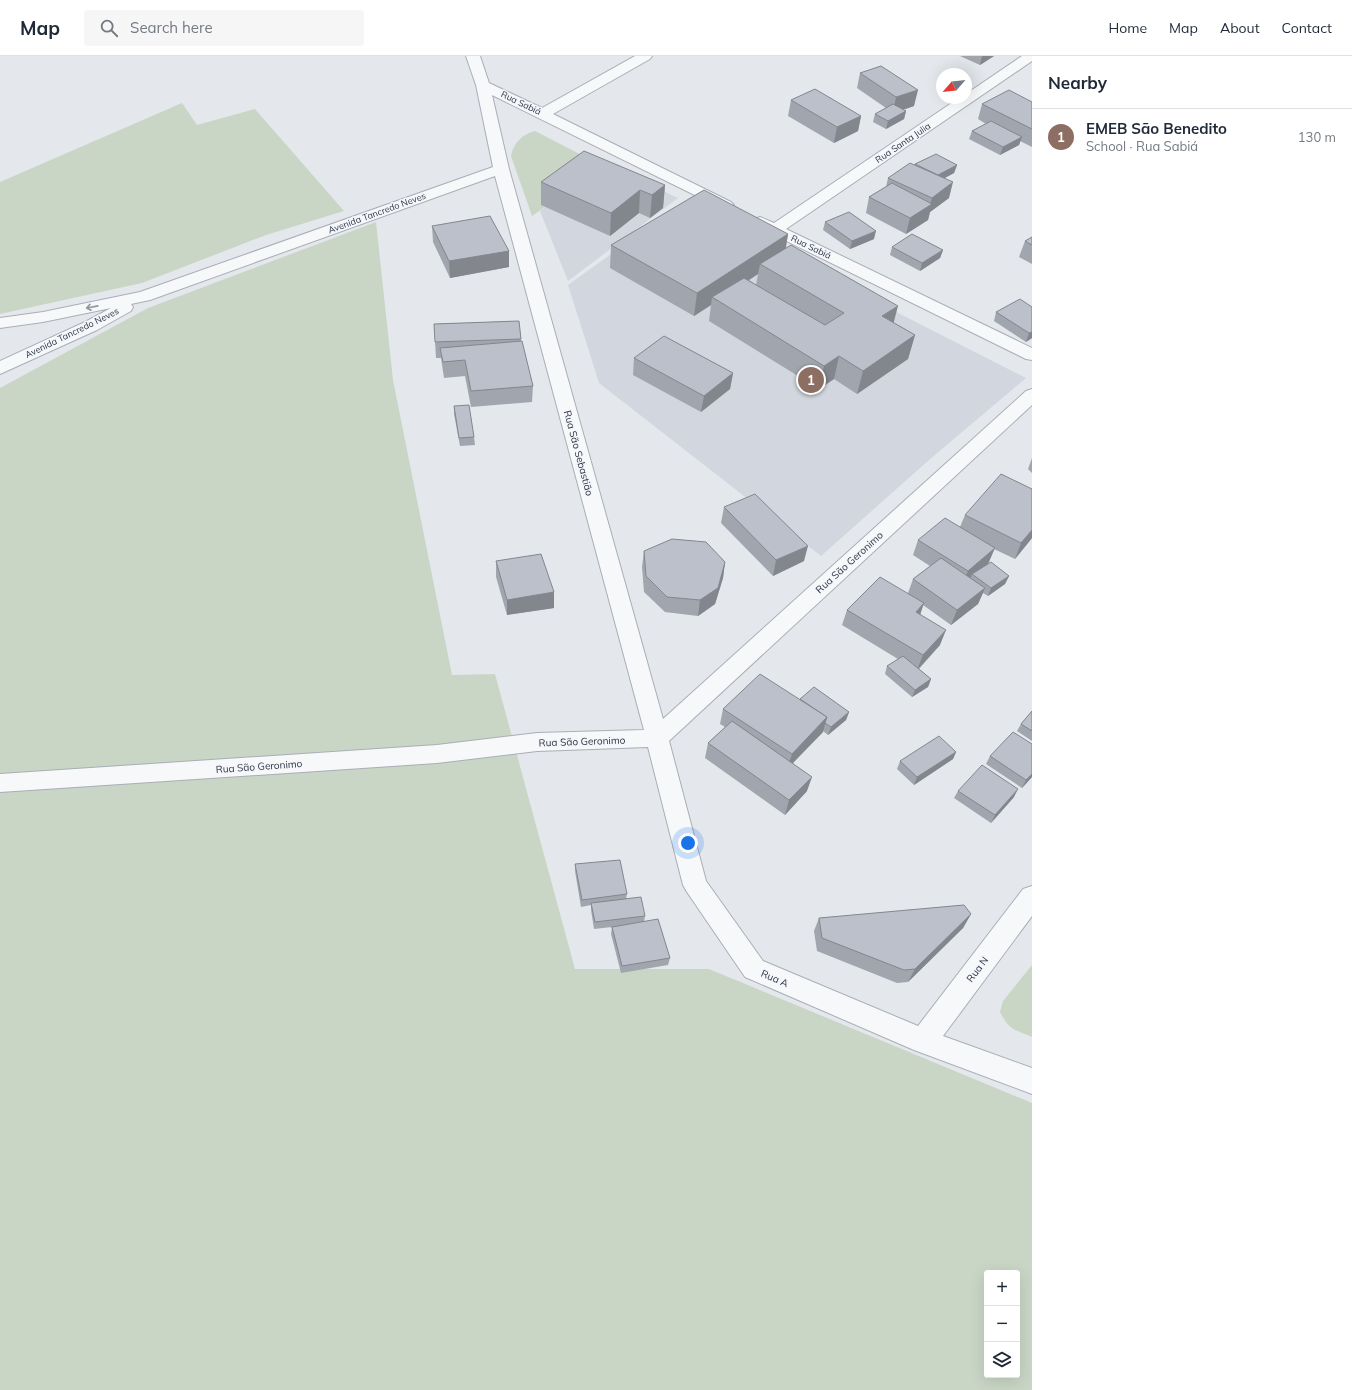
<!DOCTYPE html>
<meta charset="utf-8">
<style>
body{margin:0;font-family:Mulish,sans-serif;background:#f6f6f7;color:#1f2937}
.controls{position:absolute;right:12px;bottom:12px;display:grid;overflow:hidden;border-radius:4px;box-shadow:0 4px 16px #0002}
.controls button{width:36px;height:36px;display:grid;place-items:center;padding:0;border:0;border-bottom:1px solid #e0e1e3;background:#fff;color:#1f2937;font:20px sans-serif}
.compass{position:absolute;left:936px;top:12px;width:36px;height:36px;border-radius:50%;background:#fff;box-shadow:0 4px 16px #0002;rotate:242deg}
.you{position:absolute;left:688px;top:787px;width:14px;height:14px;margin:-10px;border:3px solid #fff;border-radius:50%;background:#1a73e8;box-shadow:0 0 0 6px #1a73e833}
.badge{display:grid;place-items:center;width:26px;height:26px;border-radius:50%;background:#d1495b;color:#fff;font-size:13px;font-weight:700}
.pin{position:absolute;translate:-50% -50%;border:2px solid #fff;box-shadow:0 1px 4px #0006}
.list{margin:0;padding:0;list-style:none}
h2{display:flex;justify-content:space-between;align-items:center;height:52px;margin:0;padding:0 16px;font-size:17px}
h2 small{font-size:13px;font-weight:400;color:#747a83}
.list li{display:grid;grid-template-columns:26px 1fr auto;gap:12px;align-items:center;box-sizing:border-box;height:56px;padding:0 16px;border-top:1px solid #e0e1e3}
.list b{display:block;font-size:15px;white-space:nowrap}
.list p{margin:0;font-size:13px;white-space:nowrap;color:#747a83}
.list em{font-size:13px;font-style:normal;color:#747a83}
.icon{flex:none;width:22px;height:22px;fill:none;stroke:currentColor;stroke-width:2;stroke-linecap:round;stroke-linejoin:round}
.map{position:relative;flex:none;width:1032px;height:1334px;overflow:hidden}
header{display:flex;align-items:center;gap:24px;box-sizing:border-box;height:56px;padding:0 20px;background:#fff;border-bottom:1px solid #e0e1e3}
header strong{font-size:19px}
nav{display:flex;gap:22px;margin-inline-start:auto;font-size:14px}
.search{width:280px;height:36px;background:#f6f6f7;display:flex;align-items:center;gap:10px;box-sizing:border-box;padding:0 14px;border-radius:4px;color:#747a83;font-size:15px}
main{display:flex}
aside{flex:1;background:#fff}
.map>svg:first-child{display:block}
</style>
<header>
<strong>Map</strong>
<div class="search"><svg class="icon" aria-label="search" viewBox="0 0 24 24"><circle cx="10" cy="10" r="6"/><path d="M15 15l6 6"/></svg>Search here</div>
<nav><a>Home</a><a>Map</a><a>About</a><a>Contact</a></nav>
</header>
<main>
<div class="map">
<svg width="1032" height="1334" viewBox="0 0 1032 1334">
<rect width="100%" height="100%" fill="#e4e7ec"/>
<!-- built -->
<g fill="#d2d6de">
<polygon points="618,114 678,142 568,225 540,155 559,141"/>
<polygon points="682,147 1026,322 929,404 821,500 599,327 568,229"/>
</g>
<!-- green -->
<g fill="#c9d6c5" fill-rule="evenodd">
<polygon points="182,47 197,69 255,53 344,155 266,179 142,227 0,258 0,126"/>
<path d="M 535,75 L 607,112 L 559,141 L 532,160 L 511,100 C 513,88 522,78 535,75 Z"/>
<path d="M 376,166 L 393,324 L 452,619 L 495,618 L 575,913 L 709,913 L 1032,1047 L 1032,1334 L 0,1334 L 0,332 L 148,252 ZM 987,1217 L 1017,1217 L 1017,1319 L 987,1319 Z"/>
<path d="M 1032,909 L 1032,981 C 1015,974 1009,974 1000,956 L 1003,945 Z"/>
</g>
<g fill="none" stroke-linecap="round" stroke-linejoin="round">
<defs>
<g id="minor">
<polygon points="466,0 480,0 489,27 542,52 635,0 652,0 650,3 553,58 731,146 734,149 731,152 726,154 721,152 492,39 509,113 663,663 1026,335 1032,333 1032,349 669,685 706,825 763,905 918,970 1023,833 1032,830 1032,860 943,980 1032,1012 1032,1038 914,994 745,921 687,836 683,829 648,691 537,695 437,707 0,736 0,718 437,689 537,677 644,674 495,120 150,244 131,248 133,251 131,255 97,274 0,318 0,305 85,266 111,252 43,266 0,272 0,262 43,256 140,236 493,111 476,29"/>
<polygon points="1022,0 1032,0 1032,5 786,173 1032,292 1032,304 1026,303 754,169 752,166 754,163 760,161 774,167 959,42 966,42 966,38"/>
</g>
</defs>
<!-- minor casing -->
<use href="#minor" stroke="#a9aeb7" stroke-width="2"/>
<!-- minor -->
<use href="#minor" fill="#f7f8fa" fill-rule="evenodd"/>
</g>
<!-- wall -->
<g fill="#a1a5ae" fill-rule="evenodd">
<polygon points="960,0 994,0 980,9"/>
<polygon points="860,17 914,50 903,54 906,55 904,63 886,73 873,66 875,58 886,52 857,32"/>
<polygon points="791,44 861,60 858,75 834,87 788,60"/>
<polygon points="1032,46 1032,91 1020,85 1019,89 1000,99 969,83 972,75 986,68 978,63 982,48"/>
<polygon points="915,108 957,109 954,117 945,122 949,142 930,156 928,164 906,178 866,157 869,141 886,131 888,122"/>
<polygon points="541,126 665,129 663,152 650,162 639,157 610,180 541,149"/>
<polygon points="825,166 874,183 850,193 823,174"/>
<polygon points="432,170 509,195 509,211 450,222 433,186"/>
<path d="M 788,178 L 786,192 L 894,267 L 915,279 L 908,303 L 857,338 L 834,323 L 819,333 L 709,265 L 711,249 L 694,260 L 610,212 L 611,189 ZM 758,218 L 756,229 L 749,224 Z"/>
<polygon points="1032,181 1032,208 1019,201 1025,185"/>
<polygon points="892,191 943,194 940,202 920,215 890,199"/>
<polygon points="1032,251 1032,282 1026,286 994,265 996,256"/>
<polygon points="519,265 521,285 533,330 532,346 471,351 465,320 444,322 441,302 436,302 434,268"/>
<polygon points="634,302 733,317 730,333 701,356 633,319"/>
<polygon points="454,350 474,381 475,389 460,390 454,358"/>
<polygon points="1032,402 1032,417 1028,413"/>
<polygon points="1032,433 1032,482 1015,503 994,493 988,508 1009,520 1005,528 988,540 983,537 978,548 951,569 923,549 920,559 940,589 919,613 931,623 928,631 912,641 885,618 887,610 898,603 842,569 847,554 908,537 913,523 930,510 913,499 918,484 960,471 965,459"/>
<polygon points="724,451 804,505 773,520 721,467"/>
<polygon points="644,495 725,506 723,522 715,548 698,560 665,556 644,536 642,511"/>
<polygon points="496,505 554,552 507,559 496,521"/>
<polygon points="800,643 849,656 846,664 828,679 823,675 823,676 793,707 807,735 785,759 705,702 708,687 725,671 720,668 723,653"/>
<polygon points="1032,655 1032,685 1017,675 1021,668"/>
<polygon points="1032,688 1032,721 1022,732 986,708 990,700"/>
<polygon points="956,696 953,703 914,729 897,713 900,705"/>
<polygon points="958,735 1014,741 991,767 954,742"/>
<polygon points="575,808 627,838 626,843 645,860 644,866 670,902 668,909 621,917 611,878 612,871 621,870 594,873 591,854 591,849 581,851 575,815"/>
<polygon points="971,858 963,872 908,926 897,927 817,895 814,875 819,862"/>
</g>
<!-- shaded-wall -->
<g fill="#83868d">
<polygon points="982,0 994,0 980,9"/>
<polygon points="918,34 914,50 893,57 896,41"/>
<polygon points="906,55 904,63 886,73 888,65"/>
<polygon points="861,60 858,75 834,87 837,71"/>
<polygon points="1022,81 1019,89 1000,99 1003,91"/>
<polygon points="957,109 954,117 933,128 936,120"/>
<polygon points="953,126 949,142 930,156 928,164 906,178 910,162 930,149 932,142"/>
<polygon points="665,129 663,152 650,162 652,139"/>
<polygon points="640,134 639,157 610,180 611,157"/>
<polygon points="876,175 874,183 850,193 852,185"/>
<polygon points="788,178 784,201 760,208 758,218 717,245 712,241 711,249 694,260 697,237"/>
<polygon points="943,194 940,202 920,215 922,207"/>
<polygon points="509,195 509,211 450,222 449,205"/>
<polygon points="898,250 892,273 882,260"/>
<polygon points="1032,276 1032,282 1026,286 1029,277"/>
<polygon points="915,279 908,303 857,338 863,315"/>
<polygon points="839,300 834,323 819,333 824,310"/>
<polygon points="733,317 730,333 701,356 704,340"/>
<polygon points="1032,474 1032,482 1015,503 1021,487"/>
<polygon points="808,490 804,505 773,520 776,504"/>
<polygon points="995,492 988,508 972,518 970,523 962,530 968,515"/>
<polygon points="725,506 723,522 715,548 698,560 700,544"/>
<polygon points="1009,520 1005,528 988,540 991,532"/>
<polygon points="985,532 978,548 951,569 957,554"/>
<polygon points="554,536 554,552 507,559 507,544"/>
<polygon points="924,547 919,562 916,556"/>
<polygon points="946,574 940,589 917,614 923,599"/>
<polygon points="931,623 928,631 912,641 915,634"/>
<polygon points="849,656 846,664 828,679 831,671"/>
<polygon points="827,661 823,676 787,713 792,698"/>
<polygon points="956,696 953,703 914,729 917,721"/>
<polygon points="1032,718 1032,721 1022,732 1026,724"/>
<polygon points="812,721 807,735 785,759 789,744"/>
<polygon points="1018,733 1014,741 991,767 995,759"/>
<polygon points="971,858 963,872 908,926 915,913"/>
</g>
<!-- building -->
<g fill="#bbc0ca" stroke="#83868d">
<polygon points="881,10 918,34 896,41 860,17"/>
<polygon points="815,33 861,60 837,71 791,44"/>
<polygon points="1009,34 1032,46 1032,73 982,48"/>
<polygon points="893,48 906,55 888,65 875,58"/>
<polygon points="991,65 1022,81 1003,91 972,75"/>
<polygon points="584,95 665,129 652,139 640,134 611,157 541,126"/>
<polygon points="936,98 957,109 938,119 915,108"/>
<polygon points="910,107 953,126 932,142 888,122"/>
<polygon points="892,127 932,148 910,162 869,141"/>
<polygon points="704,134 788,178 697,237 611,189"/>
<polygon points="849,156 876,175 852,185 825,166"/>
<polygon points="490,160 509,195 449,205 432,170"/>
<polygon points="912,178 943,194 922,207 892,191"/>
<polygon points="1032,181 1032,189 1025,185"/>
<polygon points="791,189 898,250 882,260 915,279 863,315 839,300 824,310 712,241 744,222 825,269 844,257 760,208"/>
<polygon points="1020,243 1032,251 1032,276 1029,277 996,256"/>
<polygon points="519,265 521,283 435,286 434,268"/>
<polygon points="664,280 733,317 704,340 634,302"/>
<polygon points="522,285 533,330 471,335 465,304 443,306 440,292"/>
<polygon points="469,349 474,381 459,382 454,350"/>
<polygon points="1001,418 1032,433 1032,474 1021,487 965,459"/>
<polygon points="755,438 808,490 776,504 724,451"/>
<polygon points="945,462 995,492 968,515 918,484"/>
<polygon points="672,483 706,486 725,506 718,532 700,544 667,541 646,520 644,495"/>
<polygon points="541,498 554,536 507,544 496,505"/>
<polygon points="941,502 985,532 957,554 913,523"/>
<polygon points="991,506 1009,520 991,532 972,518"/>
<polygon points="880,521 924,547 916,556 946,574 923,599 847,554"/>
<polygon points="903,600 931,623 915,634 887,610"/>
<polygon points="760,618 827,661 792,698 723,653"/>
<polygon points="814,631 849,656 831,671 825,667 827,661 800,643"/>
<polygon points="1032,655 1032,675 1021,668"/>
<polygon points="732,665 812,721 789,744 708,687"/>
<polygon points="1013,676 1032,688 1032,718 1026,724 990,700"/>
<polygon points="939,680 956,696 917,721 900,705"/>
<polygon points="982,709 1018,733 995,759 958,735"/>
<polygon points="620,804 627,838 582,844 575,808"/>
<polygon points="641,841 645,860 595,866 591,847"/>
<polygon points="964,849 971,858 915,913 904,914 822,882 819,862"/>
<polygon points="658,863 670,902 622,910 612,871"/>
</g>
<!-- one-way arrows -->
<defs><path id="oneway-shaft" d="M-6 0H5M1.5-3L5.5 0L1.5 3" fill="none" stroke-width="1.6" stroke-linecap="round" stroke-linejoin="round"/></defs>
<use stroke="#9196a0" href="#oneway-shaft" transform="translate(92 251) rotate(169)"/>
<g text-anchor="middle" stroke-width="3" stroke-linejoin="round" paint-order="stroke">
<!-- far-street labels -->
<g font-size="9" fill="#2b3445" stroke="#f4f6f9">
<text transform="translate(521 47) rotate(26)" y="3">Rua Sabiá</text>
<text transform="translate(903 87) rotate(-34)" y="3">Rua Santa Julia</text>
<text transform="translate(377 157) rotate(-20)" y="3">Avenida Tancredo Neves</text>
<text transform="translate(811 191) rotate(26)" y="3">Rua Sabiá</text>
<text transform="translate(72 277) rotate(-26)" y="3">Avenida Tancredo Neves</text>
</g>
<!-- street labels -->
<g font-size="10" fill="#2b3445" stroke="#f4f6f9">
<text transform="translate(579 397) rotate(75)" y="4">Rua São Sebastião</text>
<text transform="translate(849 506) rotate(-42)" y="4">Rua São Geronimo</text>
<text transform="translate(582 685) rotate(-2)" y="4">Rua São Geronimo</text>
<text transform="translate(259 710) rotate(-4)" y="4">Rua São Geronimo</text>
<text transform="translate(977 913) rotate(-53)" y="4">Rua N</text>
<text transform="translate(775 922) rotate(23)" y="4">Rua A</text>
</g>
</g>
</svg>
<div class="controls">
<button>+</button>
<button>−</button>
<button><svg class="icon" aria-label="layers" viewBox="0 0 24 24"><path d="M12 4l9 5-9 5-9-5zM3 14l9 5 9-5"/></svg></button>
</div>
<svg class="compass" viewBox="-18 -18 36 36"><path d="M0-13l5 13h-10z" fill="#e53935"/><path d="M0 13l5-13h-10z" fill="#747a83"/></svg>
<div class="you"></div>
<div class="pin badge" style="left:811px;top:324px;background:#8d6e63">1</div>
</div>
<aside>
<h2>Nearby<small></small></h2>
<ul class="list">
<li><span class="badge" style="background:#8d6e63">1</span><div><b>EMEB São Benedito</b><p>School · Rua Sabiá</p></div><em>130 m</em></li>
</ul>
</aside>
</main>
